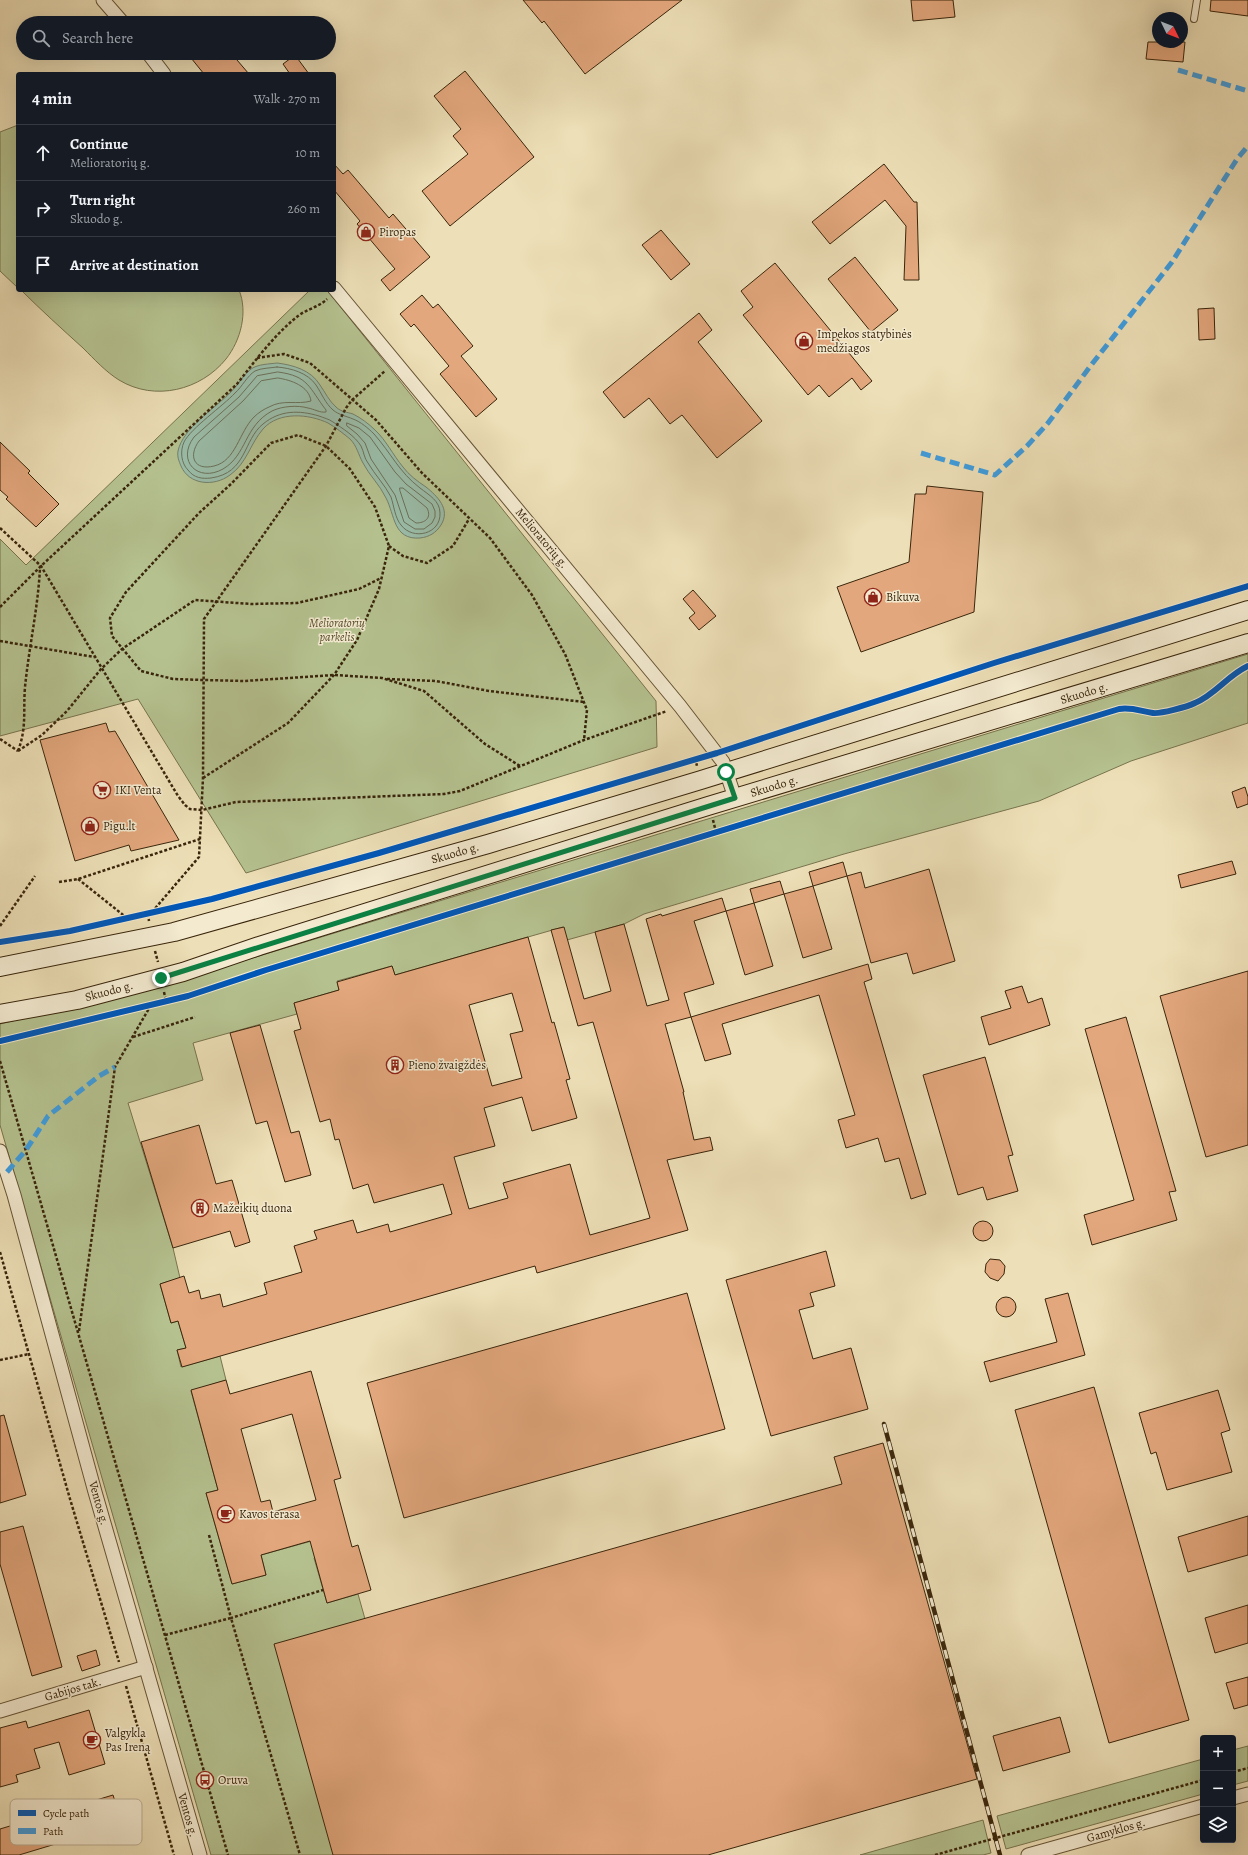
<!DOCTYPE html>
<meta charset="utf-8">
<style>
body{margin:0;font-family:Alegreya,serif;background:#20242c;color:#f1f3f6}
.controls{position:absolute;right:12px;bottom:12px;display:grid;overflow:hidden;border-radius:4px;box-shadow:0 4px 16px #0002}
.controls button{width:36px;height:36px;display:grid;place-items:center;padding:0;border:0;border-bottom:1px solid #363941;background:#171b24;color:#f1f3f6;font:20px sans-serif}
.compass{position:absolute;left:1152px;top:12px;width:36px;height:36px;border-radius:50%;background:#171b24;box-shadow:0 4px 16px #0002;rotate:133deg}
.stop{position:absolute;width:12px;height:12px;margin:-9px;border:3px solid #0b8043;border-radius:50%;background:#fff}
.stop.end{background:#0b8043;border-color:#fff;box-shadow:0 1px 4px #0008}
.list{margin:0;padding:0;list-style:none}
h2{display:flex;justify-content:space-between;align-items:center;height:52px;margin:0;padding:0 16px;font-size:17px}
h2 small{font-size:13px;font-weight:400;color:#9ea1a6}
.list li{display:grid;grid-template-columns:26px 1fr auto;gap:12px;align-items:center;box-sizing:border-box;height:56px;padding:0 16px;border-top:1px solid #363941}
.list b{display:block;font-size:15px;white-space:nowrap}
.list p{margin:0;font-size:13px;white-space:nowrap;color:#9ea1a6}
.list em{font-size:13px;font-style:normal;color:#9ea1a6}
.icon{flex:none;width:22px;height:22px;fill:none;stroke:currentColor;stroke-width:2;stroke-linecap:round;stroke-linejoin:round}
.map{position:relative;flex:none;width:1248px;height:1855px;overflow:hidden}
.search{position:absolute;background:#171b24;box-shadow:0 4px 16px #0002;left:16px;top:16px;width:320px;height:44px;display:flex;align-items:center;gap:10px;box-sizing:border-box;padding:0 14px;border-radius:22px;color:#9ea1a6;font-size:15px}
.panel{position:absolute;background:#171b24;box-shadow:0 4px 16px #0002;left:16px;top:72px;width:320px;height:220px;border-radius:4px}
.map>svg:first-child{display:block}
</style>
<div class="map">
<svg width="1248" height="1855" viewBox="0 0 1248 1855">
<rect width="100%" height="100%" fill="#eddfb7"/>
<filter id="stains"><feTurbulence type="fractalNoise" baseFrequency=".005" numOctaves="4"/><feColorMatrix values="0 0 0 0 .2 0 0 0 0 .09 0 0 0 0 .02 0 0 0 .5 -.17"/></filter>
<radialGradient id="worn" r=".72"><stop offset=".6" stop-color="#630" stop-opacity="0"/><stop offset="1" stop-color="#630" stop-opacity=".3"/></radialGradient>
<!-- green -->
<g fill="#b5c290" stroke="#77744e">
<polygon points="18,125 18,288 0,271 0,132"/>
<path d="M 21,290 L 239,290 C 248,312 241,340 226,359 C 201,390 155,402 119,380 C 106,372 94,359 83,348 C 62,329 41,310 21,290 Z"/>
<polygon points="310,290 327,290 656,701 657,747 246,873 138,699 0,736 0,539 26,565"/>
<polygon points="1248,654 1248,723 1131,761 1039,801 844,854 644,914 624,924 567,940 563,927 395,975 392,966 337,981 339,990 294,1003 297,1014 193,1043 203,1080 128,1103 173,1248 180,1278 160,1284 171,1323 178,1321 186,1348 177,1350 181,1367 220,1356 226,1380 191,1391 218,1490 206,1493 232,1584 266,1575 261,1555 326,1537 331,1553 314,1558 327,1603 358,1594 365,1619 333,1855 211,1855 0,1125 0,1024 174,982"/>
<polygon points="1248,1746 1248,1781 1233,1785 1233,1750"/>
<polygon points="1203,1759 1203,1794 1006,1849 997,1816"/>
<polygon points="983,1820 991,1853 983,1855 860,1855"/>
</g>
<!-- water -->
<path fill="#9abda9" stroke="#73806a" d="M 277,363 C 293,365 311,370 320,385 C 325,392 329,401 336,407 C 341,412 347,412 353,414 C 361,418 369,424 375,430 C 386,440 393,455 403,467 C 409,475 417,481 426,487 C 437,496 451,509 441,525 C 436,533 429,537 420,538 C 393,540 395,515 386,498 C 380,485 369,475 363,463 C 358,454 357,446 350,439 C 344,434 335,427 328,423 C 309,414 279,411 263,429 C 250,444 247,463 230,475 C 214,487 189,485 181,466 C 179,461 177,457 178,451 C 183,428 214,409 231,392 C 238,385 243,375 251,369 C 258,364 270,364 277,363 Z"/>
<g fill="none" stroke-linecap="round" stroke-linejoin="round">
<!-- shore -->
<g stroke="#6a715a" stroke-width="1">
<path d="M 277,367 C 291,368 308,373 316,385 C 322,394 325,403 333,410 C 339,415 346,416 353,419 C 361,422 368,428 374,434 C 391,453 399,472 420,488 C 429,495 440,501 440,513 C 441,534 413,541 401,525 C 395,518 394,506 391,497 C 385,485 375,475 368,463 C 364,458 364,452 361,446 C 355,436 342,428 333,422 C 329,419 324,418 319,416 C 299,410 280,410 263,424 C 243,440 247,473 211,478 C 202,479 194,478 188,470 C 181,463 180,451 184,442 C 191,428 223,406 235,393 C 242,387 247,376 255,371 C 261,368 271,368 277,367 Z"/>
<path d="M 278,372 C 309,376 309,388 326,410 L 326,412 C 320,413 314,409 308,408 C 298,405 282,406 272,411 C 244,426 247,455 223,469 C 198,483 176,461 194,437 L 239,397 L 257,376 Z"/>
<path d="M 278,378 C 291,380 309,386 311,401 C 297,405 283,399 269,407 C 264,409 258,413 254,417 C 239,432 236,461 214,466 C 194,471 188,456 199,441 L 243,401 L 261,381 Z"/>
<polygon points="347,423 359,428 370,437 395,472 406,484 432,504 435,511 435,517 432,523 424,529 415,529 404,522 395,495 371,459 365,443 357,434 347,426"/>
<path d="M 400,488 L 403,488 L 427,508 C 432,518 425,523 416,523 L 409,518 L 400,491 Z"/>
</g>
</g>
<!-- building -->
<g fill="#e3a77d" stroke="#39250b" fill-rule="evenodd">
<polygon points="523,0 682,0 585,74 544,21 542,23"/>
<polygon points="911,0 953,0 955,17 913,21"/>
<polygon points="1211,0 1248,0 1248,16 1210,11"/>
<polygon points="1148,42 1185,42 1183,62 1146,59"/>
<polygon points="187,53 231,53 249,74 204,74"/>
<polygon points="295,55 309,74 290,74 283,64"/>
<polygon points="465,71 534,157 450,226 422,191 468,154 453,136 461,129 434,96"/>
<polygon points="334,164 343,174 348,170 389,218 393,214 430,257 390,291 381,280 395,269 357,224 360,221 334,190"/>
<polygon points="884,164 914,202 917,202 919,280 904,280 906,226 885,200 830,244 812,222"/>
<polygon points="661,230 690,264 671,280 642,245"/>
<polygon points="855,257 898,310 871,332 828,279"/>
<polygon points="775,263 872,381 861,390 852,378 829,397 819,385 808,395 743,315 753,307 741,291"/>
<polygon points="422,295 433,308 438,304 473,346 461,356 497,399 476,417 440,374 449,366 414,324 411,327 400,314"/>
<polygon points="1214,308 1215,339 1199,340 1198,309"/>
<polygon points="699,313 712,330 698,342 762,421 717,458 682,415 670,424 649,398 624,418 603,392"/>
<polygon points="0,442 30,471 28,473 59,504 36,527 6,499 8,497 0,490"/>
<polygon points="927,486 983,492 974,612 861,652 837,587 909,562 915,494 926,494"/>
<polygon points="693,590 716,616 699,630 689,618 695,613 683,599"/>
<polygon points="106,723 109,732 115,731 179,840 131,851 129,845 75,861 40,740"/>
<polygon points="1245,787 1248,797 1248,804 1237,808 1232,792"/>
<polygon points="1232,861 1236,874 1181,888 1178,875"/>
<polygon points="843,862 847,876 813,886 809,872"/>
<polygon points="929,869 955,961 913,974 907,953 871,963 847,876 861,872 865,888"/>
<polygon points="780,881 784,894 754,903 750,889"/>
<polygon points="813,886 832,949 803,958 784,894"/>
<path d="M 722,898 L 726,911 L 694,921 L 714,984 L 684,993 L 691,1017 L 665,1024 L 684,1092 L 683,1092 L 694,1140 L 710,1137 L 713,1150 L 667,1160 L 688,1230 L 537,1273 L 535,1266 L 182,1367 L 177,1350 L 186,1348 L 178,1321 L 171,1323 L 160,1284 L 184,1276 L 189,1293 L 199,1290 L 201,1299 L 220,1294 L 223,1307 L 267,1294 L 264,1283 L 302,1272 L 294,1246 L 317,1239 L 314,1231 L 353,1220 L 357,1233 L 388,1224 L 390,1232 L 452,1214 L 443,1184 L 374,1203 L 368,1184 L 353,1189 L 339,1139 L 335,1140 L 330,1119 L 320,1122 L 294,1031 L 301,1029 L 294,1003 L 339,990 L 337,982 L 392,966 L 395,975 L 528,937 L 552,1023 L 554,1022 L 570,1079 L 566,1080 L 577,1118 L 532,1131 L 522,1097 L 484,1108 L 495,1146 L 454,1157 L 469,1209 L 508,1198 L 503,1183 L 570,1164 L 590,1235 L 650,1218 L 593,1022 L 578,1026 L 551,930 L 564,927 L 584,999 L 611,991 L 595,932 L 624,924 L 647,1006 L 669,1000 L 646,919 L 661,914 L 662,916 ZM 512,993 L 523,1031 L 510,1034 L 522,1078 L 492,1086 L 469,1005 Z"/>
<polygon points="754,903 773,966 745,975 726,911"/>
<polygon points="868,964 872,979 864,982 926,1194 911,1199 899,1158 885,1162 878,1138 846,1148 838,1120 855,1115 819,995 722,1024 731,1054 705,1061 691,1017"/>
<polygon points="1248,971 1248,1145 1206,1157 1160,996"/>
<polygon points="1022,986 1028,1003 1042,998 1050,1025 989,1045 981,1017 1011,1008 1005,991"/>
<polygon points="1126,1017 1176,1191 1169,1192 1177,1220 1092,1245 1084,1215 1134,1200 1085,1029"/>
<polygon points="260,1025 291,1133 299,1131 311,1175 285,1182 267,1121 256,1124 230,1033"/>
<polygon points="985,1057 1013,1155 1008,1156 1018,1191 987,1200 983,1187 958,1195 923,1075"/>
<polygon points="199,1125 216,1184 232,1180 250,1242 235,1247 230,1231 173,1248 141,1142"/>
<circle cx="983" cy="1231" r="10"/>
<polygon points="826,1251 835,1286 810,1293 814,1306 799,1310 813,1359 851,1348 868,1409 771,1436 726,1280"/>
<polygon points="990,1259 1000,1260 1005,1266 1004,1274 998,1281 990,1278 985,1272 986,1264"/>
<polygon points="687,1293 725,1429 404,1518 367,1383"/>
<polygon points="1068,1293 1085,1355 990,1382 984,1362 1057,1342 1045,1299"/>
<circle cx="1006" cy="1307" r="10"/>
<path d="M 311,1371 L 341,1478 L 334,1480 L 352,1547 L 358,1545 L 371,1590 L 327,1603 L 310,1541 L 261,1555 L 266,1575 L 232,1584 L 206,1493 L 218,1490 L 191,1390 L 226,1380 L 230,1394 ZM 292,1414 L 316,1500 L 273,1512 L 270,1500 L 261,1502 L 241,1429 Z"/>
<polygon points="1094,1387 1189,1720 1109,1743 1015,1410"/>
<polygon points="1218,1390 1230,1430 1221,1433 1232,1472 1167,1490 1156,1452 1151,1454 1139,1413"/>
<polygon points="4,1415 26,1495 0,1503 0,1416"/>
<polygon points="883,1443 977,1779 708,1855 333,1855 274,1644 842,1484 834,1457"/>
<polygon points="1248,1516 1248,1555 1188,1572 1178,1537"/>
<polygon points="23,1526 62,1667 32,1676 0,1564 0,1532"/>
<polygon points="1248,1605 1248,1643 1215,1653 1205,1618"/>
<polygon points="96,1650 100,1665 82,1671 77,1656"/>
<polygon points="1248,1677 1248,1705 1234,1709 1226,1683"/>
<polygon points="89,1710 105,1764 69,1775 59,1742 34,1749 40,1768 16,1775 18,1782 0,1787 0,1728 26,1721 28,1728"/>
<polygon points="1060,1717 1070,1752 1003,1771 993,1736"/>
<polygon points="113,1795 122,1824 19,1855 0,1855 0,1829"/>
</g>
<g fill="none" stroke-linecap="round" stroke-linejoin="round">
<defs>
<polyline id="lane" points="1194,19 1197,0"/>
<g id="street">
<polyline points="103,0 123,23"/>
<polyline points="148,53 164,74"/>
<polyline points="334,288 680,706 723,762 735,798"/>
<polyline points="0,1151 14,1195 95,1492 200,1855"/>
<polyline points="0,1711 146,1667"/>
<polyline points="1233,1798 1248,1794"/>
<polyline points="1028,1855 1203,1806"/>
</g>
<g id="secondary">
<polyline points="0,967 174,932 488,844 701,780 1248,610"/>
<polyline points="0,1014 77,1000 183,972 259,946 708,806 1248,643"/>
</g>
</defs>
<!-- lane casing -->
<use href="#lane" stroke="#665436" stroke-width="8"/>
<!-- street casing -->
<use href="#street" stroke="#665436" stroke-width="15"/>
<!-- secondary casing -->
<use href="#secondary" stroke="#39250b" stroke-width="20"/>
<!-- path -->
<g stroke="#39250b" stroke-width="2.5" stroke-dasharray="3 2" stroke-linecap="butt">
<polyline points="257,358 284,354 310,363 376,420 422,473 490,538 532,595 565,654 587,710 584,740"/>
<polyline points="0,528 41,566 178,796 185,805 190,809 202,810 236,802 444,794 460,791 584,740 667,711"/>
<polyline points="389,546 403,556 427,563 453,546 469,519"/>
<path d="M 0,607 L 41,566 L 237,384 C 255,361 274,335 298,316 C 307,309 319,307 327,299"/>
<polyline points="0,641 94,657"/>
<polyline points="387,679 436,681 489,691 584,702"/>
<polyline points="0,739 18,751"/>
<polyline points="18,751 42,735 67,711 101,669 122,649 195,600 251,604 297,603 359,589 381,578"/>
<path d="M 18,751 C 27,727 23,711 25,687 C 29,647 38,608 40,568"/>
<polyline points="695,758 697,766"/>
<polyline points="203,778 288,723 334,675 357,640 379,589 389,546 375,507 350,469 326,446 298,435 271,443 231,484 199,513 126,592 110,618 112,636 141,671 173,679 204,680 244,681 334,675 382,678 424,691 485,744 520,766"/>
<polyline points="713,820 716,832"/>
<polyline points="78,879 127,918"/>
<polyline points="59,882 78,879 200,839"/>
<polyline points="152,912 199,857 203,778 204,619 326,446 346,408 352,400 385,371"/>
<polyline points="148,914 149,921"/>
<polyline points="0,926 35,876"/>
<polyline points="155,951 158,962"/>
<polyline points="164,992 166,1001"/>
<polyline points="133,1037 195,1017"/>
<polyline points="0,1061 228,1855"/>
<polyline points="0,1252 70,1499 119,1662"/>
<polyline points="79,1331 115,1067 151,1005"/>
<polyline points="0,1360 29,1354"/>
<polyline points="209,1535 231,1618 323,1590"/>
<polyline points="165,1635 231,1618 300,1855"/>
<polyline points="126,1686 174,1855"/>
<polyline points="1233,1772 1248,1768"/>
<polyline points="935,1855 1203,1780"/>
</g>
<!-- lane -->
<use href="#lane" stroke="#f3ead0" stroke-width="6"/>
<!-- street -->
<use href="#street" stroke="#f3ead0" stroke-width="13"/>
<!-- secondary -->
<use href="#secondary" stroke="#f3ead0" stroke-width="18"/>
<defs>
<polyline id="rail" points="884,1424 1000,1855"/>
</defs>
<!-- rail casing -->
<use href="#rail" stroke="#39250b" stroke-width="4.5"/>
<!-- rail -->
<use href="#rail" stroke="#f3ead0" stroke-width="3" stroke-dasharray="9" stroke-linecap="butt"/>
<!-- quiet -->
<g stroke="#3e9cde" stroke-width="5" stroke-dasharray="10 5" stroke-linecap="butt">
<polyline points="1178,70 1248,91"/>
<polyline points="921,453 995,475 1027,446 1048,423 1092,364 1172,262 1237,159 1248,146"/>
<polyline points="7,1172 26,1150 48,1116 99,1076 115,1067"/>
</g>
<defs>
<g id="cycleway">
<polyline points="0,942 70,931 212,899 379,853 717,753 994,663 1248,586"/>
<path d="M 0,1041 L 188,996 L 266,970 L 1119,709 C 1132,707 1140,711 1153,713 C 1160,714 1187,707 1195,703 C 1215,695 1228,675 1248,666"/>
</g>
</defs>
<!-- cycleway casing -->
<use href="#cycleway" stroke="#f3ead0" stroke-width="8"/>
<!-- cycleway -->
<use href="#cycleway" stroke="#0057b8" stroke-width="6"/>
</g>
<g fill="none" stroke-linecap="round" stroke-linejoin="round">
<!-- route -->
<polyline stroke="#0b8043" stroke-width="5" points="161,978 735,798 726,772"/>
</g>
<!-- icons -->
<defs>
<symbol id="shop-ring" viewBox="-11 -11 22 22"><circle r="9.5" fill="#f3ead0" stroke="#8f2418" stroke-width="1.5"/><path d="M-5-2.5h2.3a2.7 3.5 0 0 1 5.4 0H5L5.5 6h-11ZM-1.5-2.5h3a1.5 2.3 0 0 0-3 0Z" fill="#8f2418"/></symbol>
<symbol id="supermarket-ring" viewBox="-11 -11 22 22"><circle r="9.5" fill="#f3ead0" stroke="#8f2418" stroke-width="1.5"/><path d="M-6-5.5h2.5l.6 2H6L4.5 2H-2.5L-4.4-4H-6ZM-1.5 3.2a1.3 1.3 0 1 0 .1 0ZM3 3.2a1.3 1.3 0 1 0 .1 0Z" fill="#8f2418"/></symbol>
<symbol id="building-ring" viewBox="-11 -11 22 22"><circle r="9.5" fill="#f3ead0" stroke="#8f2418" stroke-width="1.5"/><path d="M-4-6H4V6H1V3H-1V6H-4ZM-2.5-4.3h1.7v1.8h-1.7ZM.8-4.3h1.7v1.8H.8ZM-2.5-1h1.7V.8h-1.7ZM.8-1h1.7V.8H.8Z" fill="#8f2418"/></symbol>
<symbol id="cafe-ring" viewBox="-11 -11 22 22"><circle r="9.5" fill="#f3ead0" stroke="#8f2418" stroke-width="1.5"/><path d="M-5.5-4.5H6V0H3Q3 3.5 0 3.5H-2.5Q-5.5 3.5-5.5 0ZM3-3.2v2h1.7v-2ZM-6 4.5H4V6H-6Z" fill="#8f2418"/></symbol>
<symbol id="bus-ring" viewBox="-11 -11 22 22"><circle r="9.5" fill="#f3ead0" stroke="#8f2418" stroke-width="1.5"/><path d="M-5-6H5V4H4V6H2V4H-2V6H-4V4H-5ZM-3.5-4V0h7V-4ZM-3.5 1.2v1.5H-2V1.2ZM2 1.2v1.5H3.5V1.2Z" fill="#8f2418"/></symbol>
</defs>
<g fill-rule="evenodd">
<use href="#shop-ring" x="356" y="222" width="20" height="20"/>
<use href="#shop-ring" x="794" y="331" width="20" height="20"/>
<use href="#shop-ring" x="863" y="587" width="20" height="20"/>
<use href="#supermarket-ring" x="92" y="780" width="20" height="20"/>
<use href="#shop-ring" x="80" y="816" width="20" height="20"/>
<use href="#building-ring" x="385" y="1055" width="20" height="20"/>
<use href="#building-ring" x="190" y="1198" width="20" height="20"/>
<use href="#cafe-ring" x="216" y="1504" width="20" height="20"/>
<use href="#cafe-ring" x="82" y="1730" width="20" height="20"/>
<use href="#bus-ring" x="195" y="1770" width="20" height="20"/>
</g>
<g text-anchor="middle" stroke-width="3" stroke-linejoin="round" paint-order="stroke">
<!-- poi labels -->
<g font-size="12" fill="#39250b" stroke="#f3ead0" text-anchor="start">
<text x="379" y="236">Piropas</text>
<text x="817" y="338">Impekos statybinės<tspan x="817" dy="14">medžiagos</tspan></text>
<text x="886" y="601">Bikuva</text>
<text x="115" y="794">IKI Venta</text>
<text x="103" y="830">Pigu.lt</text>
<text x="408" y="1069">Pieno žvaigždės</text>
<text x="213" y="1212">Mažeikių duona</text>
<text x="239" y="1518">Kavos terasa</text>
<text x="105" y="1737">Valgykla<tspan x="105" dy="14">Pas Ireną</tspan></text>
<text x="218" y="1784">Oruva</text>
</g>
<!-- street labels -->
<g font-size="12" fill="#39250b" stroke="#f3ead0">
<text transform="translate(542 538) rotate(50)" y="4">Melioratorių g.</text>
<text transform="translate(1084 693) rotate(-17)" y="4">Skuodo g.</text>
<text transform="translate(774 786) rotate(-17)" y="4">Skuodo g.</text>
<text transform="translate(455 853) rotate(-16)" y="4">Skuodo g.</text>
<text transform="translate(109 991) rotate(-15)" y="4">Skuodo g.</text>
<text transform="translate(99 1503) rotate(74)" y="4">Ventos g.</text>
<text transform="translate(73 1689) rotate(-16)" y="4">Gabijos tak.</text>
<text transform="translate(188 1815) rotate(74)" y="4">Ventos g.</text>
<text transform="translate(1116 1830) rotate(-16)" y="4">Gamyklos g.</text>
</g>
<!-- park labels -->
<g font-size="12" font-style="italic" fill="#584c2c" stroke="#f3ead0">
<text x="337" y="627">Melioratorių<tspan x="337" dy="14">parkelis</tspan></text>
</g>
</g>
<!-- legend -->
<rect x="10" y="1799" width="132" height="46" rx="6" fill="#f3ead0" stroke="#bbaf95" stroke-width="1"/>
<rect x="18" y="1810" width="18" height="6" fill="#0057b8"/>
<rect x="18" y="1828" width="18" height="6" fill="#3e9cde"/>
<g font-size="11" fill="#39250b">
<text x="43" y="1817">Cycle path</text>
<text x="43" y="1835">Path</text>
</g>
<rect width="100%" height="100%" filter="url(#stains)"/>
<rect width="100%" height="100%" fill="url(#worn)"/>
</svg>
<div class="controls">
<button>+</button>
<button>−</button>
<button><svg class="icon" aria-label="layers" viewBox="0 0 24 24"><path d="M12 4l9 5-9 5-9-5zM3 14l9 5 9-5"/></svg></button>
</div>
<svg class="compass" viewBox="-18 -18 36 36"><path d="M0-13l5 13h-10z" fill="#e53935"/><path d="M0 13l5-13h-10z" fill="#9ea1a6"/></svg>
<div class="stop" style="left:726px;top:772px"></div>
<div class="stop end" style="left:161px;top:978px"></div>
<div class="search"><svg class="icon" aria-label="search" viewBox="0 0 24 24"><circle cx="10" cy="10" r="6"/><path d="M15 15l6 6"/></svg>Search here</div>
<section class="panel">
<h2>4 min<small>Walk · 270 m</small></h2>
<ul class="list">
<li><svg class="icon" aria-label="ahead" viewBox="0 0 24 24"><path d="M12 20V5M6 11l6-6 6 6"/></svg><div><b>Continue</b><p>Melioratorių g.</p></div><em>10 m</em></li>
<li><svg class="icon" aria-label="right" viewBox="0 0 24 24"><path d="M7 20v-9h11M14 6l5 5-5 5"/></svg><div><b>Turn right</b><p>Skuodo g.</p></div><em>260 m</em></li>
<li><svg class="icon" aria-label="arrive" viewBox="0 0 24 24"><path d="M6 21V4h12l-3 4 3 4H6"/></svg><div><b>Arrive at destination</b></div></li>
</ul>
</section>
</div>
